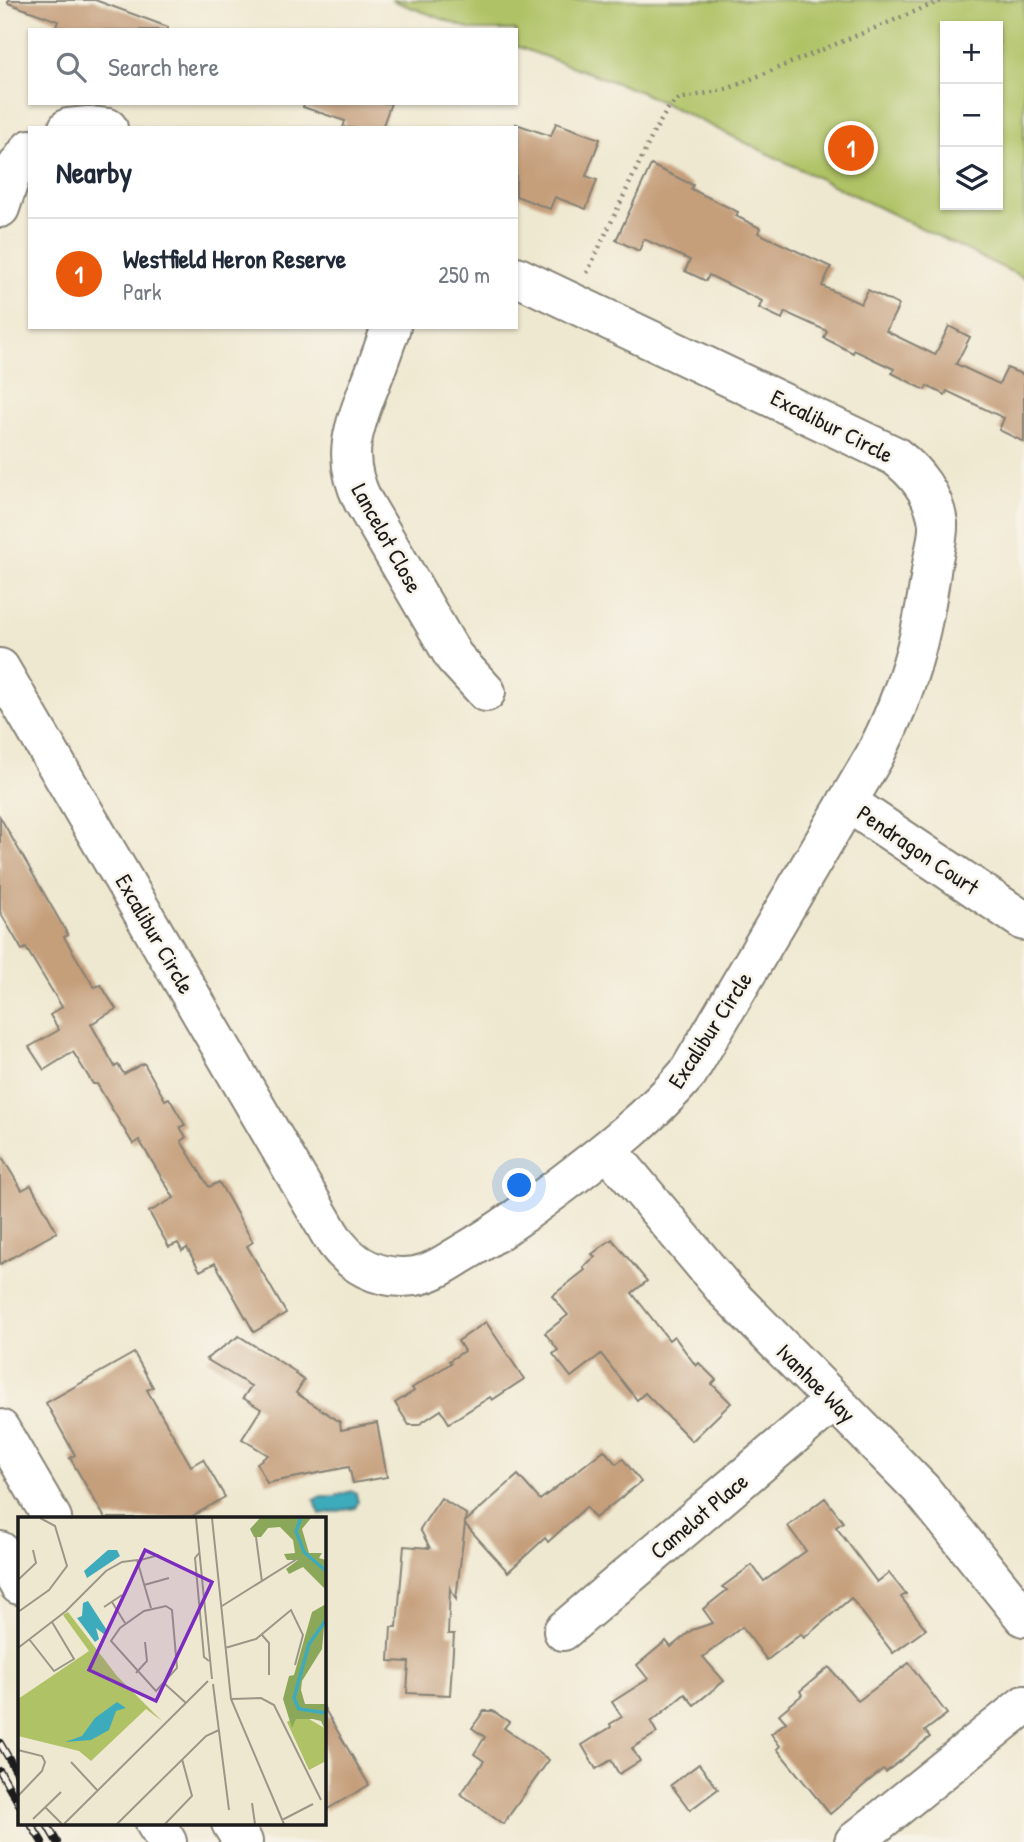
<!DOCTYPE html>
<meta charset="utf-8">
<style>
body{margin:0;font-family:"Patrick Hand",sans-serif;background:#f2f2f3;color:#1f2937}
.controls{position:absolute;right:21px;top:21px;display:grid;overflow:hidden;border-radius:0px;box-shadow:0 2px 5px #0004}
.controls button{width:63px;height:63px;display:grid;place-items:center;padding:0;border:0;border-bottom:2px solid #e0e1e3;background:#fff;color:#1f2937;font:35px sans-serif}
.you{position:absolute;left:520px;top:1186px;width:24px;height:24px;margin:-18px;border:5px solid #fff;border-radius:50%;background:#1a73e8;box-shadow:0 0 0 10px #1a73e833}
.badge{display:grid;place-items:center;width:46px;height:46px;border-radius:50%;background:#ea580c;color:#fff;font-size:23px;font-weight:700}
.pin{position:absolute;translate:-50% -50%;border:4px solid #fff;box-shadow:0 2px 7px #0006}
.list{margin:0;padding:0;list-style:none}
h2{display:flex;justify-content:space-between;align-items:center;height:91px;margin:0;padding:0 28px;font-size:30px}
h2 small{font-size:23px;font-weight:400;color:#747a83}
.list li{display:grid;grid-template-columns:46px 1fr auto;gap:21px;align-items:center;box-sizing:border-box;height:112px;padding:0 28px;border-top:2px solid #e0e1e3}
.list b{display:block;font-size:26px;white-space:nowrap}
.list p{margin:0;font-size:23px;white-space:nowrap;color:#747a83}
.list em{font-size:23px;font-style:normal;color:#747a83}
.icon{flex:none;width:38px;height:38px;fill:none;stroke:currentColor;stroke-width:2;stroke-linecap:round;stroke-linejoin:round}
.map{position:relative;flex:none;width:1024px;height:1842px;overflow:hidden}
.search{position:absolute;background:#fff;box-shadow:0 2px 5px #0004;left:28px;top:28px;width:490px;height:77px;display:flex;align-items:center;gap:18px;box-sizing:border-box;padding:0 24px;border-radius:0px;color:#747a83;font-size:26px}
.panel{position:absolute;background:#fff;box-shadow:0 2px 5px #0004;left:28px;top:126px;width:490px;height:203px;border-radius:0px}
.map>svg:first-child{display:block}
</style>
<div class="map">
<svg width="1024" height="1842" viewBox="0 0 1024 1842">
<rect width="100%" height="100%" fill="#f7f3e8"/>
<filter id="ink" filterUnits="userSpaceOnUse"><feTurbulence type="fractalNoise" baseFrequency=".0143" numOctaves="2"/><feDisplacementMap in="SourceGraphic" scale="14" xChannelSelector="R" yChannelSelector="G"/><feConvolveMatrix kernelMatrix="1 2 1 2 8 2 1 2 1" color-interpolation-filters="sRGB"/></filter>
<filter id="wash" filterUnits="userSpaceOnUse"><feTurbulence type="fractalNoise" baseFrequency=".00686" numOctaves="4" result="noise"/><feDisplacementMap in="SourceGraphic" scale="28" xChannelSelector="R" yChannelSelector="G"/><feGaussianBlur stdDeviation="1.57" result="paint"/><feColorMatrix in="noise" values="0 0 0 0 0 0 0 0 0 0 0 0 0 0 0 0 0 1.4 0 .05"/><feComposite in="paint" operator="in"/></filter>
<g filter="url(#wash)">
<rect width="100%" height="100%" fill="#efe8d0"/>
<!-- green -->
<path fill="#afc265" stroke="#666f40" stroke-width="2" fill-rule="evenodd" d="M 391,0 L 1024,0 L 1024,278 L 641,92 L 516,46 L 516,30 L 472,30 ZM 945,26 L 998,26 L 998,205 L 945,205 Z"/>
<!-- water -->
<polygon fill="#3eabbc" stroke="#2d646c" stroke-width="2" points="351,1491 356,1494 358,1502 355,1508 320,1514 314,1500 321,1496 335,1496"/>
<g id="blocks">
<!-- building -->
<g fill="#c59e7a">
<polygon points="8,0 95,0 168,27 168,30 55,30 58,21 8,3"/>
<polygon points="304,103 391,103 382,128 343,128 345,121 303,107"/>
<polygon points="556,123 600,139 586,176 597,180 586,209 555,197 550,209 516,196 516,124 551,136"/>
<polygon points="651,165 693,185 691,189 738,212 736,216 760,228 758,233 831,267 822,286 861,304 868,290 899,305 886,331 935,355 949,326 970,337 956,364 999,384 1007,368 1024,375 1024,442 999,430 1004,418 947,391 945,395 927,386 925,390 892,373 894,369 854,350 853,353 824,338 827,331 785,312 782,319 759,308 762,301 709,275 706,281 685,271 690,260 644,239 639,251 616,240"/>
<polygon points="0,817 68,935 64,937 94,987 101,985 116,1009 91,1024 115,1067 118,1065 124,1074 144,1063 165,1100 169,1098 185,1125 180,1127 186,1137 181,1141 209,1187 219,1182 253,1242 247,1246 286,1313 254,1332 215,1263 200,1271 187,1248 182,1251 178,1243 169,1247 149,1212 174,1198 139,1140 133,1144 97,1084 93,1084 73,1052 44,1070 29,1047 59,1030 50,1015 62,1007 26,948 22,950 0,912"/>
<polygon points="0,1154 22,1190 31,1185 57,1232 0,1264"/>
<polygon points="612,1239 647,1281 632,1293 669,1340 674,1336 696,1366 699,1363 716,1380 712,1384 731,1403 692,1441 645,1393 637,1400 601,1354 571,1377 553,1354 558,1350 545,1333 568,1315 552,1296 585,1270 583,1267 595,1257 592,1254"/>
<polygon points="486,1322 524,1379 492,1400 490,1397 449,1423 441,1410 418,1425 409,1425 395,1403 414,1391 412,1388 451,1363 449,1361 464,1351 458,1341"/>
<polygon points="239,1336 296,1372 295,1374 304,1380 296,1393 340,1422 341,1430 377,1423 387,1477 353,1483 349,1467 267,1483 257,1463 268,1455 242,1439 261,1409 243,1398 251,1386 206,1359"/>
<polygon points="134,1353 153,1387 147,1390 191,1466 203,1459 225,1497 189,1518 105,1518 70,1458 75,1455 46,1403"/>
<polygon points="604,1450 616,1464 623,1459 641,1482 595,1518 586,1507 548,1542 545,1538 508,1572 465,1524 456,1599 450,1588 448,1634 454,1634 450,1695 407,1693 409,1662 389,1661 391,1627 397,1627 404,1546 430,1548 420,1529 441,1498 466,1514 465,1522 518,1475 540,1500"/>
<polygon points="825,1498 843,1522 836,1527 877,1582 889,1573 906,1594 901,1597 926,1629 893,1653 851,1598 804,1638 801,1634 767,1660 742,1627 703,1657 724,1681 694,1705 685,1694 651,1722 657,1733 632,1748 640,1761 619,1774 611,1760 596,1769 582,1745 611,1727 610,1724 622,1717 612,1702 648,1679 637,1665 666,1641 671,1647 692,1630 713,1623 703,1609 727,1590 722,1587 752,1565 764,1581 806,1551 788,1526"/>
<polygon points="909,1663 947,1714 925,1731 930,1737 886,1772 883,1769 830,1814 777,1749 780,1746 771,1734 786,1722 779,1714 802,1695 800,1691 829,1667 858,1701"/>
<polygon points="324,1708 369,1785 324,1811"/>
<polygon points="484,1711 493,1711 509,1722 504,1728 549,1760 503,1824 461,1794 484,1761 474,1754 485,1737 472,1728"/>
<polygon points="699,1764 718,1789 690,1810 671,1785"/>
</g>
</g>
</g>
<g filter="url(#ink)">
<use href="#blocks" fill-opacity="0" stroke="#868276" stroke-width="2"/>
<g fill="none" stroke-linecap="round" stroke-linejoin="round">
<defs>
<g id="minor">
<polyline points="68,128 88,126 108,128"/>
<polyline points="0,208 11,175 30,149"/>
<path d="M 391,327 C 383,350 375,373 366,395 C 351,435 343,460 363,501 L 454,657 L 486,692"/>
<path d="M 0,668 L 330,1234 C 349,1265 379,1281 415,1276 C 433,1273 448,1262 463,1253 C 499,1232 531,1208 564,1183 C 609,1149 652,1115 688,1073 L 875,755 C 908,690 922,638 932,565 C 934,552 939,536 938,523 C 934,495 916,472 895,456 L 516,276"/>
<polyline points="847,802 1024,921"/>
<polyline points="608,1150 726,1291 921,1489 1024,1617"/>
<polyline points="0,1429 52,1518"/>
<polyline points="563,1631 834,1401"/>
<polyline points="231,1823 243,1842"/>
<polyline points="854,1842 1024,1705"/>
</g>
<g id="major">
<polyline points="0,1551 19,1585"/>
<polyline points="155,1823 167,1842"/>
</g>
</defs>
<!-- minor casing -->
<use href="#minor" stroke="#868276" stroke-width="42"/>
<!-- major casing -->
<use href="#major" stroke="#868276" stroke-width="42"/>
<!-- path -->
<polyline stroke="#868276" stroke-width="4.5" stroke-dasharray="2 5" stroke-linecap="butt" points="587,273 654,132 669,107 679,99 727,89 943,0"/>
<!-- minor -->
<use href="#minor" stroke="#fff" stroke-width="38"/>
<!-- major -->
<use href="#major" stroke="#fff" stroke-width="38"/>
<defs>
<g id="rail">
<polyline points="0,1743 19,1776"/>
<polyline points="0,1771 19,1804"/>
<polyline points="30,1823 42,1842"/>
<polyline points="46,1823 57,1842"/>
</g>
</defs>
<!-- rail casing -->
<use href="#rail" stroke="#1c1c1c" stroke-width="8"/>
<!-- rail -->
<use href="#rail" stroke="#f7f3e8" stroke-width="5" stroke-dasharray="16" stroke-linecap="butt"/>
</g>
</g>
<g text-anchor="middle" stroke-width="5" stroke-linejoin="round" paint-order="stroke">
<!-- street labels -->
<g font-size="23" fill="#1c1c1c" stroke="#f7f3e8">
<text transform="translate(832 426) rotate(27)" y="8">Excalibur Circle</text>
<text transform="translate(387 538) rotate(61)" y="8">Lancelot Close</text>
<text transform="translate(918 850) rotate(34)" y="8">Pendragon Court</text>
<text transform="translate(155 934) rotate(60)" y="8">Excalibur Circle</text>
<text transform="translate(710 1030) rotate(-57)" y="8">Excalibur Circle</text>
<text transform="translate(816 1383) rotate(45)" y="8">Ivanhoe Way</text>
<text transform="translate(699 1516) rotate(-40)" y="8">Camelot Place</text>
</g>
</g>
<!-- overview -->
<g transform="translate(18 1517)">
<rect width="308" height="308" fill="#efe8d0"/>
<path d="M 50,95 L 99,159 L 144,204 L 128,192 L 73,244 L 61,234 L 0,219 L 0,182 L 71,134 L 45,98 ZM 274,202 L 291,202 L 308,212 L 308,244 L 291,253 L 269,205 Z" fill="#afc265"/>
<path d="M 242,1 L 293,1 L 284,12 L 291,36 L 304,36 L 301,41 L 308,43 L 308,73 L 285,50 L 271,57 L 268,52 L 280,43 L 269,43 L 266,37 L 277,36 L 275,23 L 262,10 L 250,11 L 243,20 L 236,20 L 232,12 ZM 308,87 L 304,132 L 284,164 L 283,173 L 287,187 L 308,187 L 308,215 L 303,204 L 295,202 L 278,202 L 274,211 L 265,182 L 271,159 L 276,158 L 294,95 Z" fill="#8ba85a"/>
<path d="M 90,33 L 99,33 L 102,39 L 69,61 L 66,54 ZM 70,84 L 90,115 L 87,118 L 78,111 L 81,122 L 77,125 L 59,101 L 64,99 L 65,86 ZM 99,185 L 108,191 L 98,194 L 91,213 L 73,223 L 47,225 L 64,219 L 77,201 Z" fill="#3eabbc"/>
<path fill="none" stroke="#3eabbc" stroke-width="3.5" d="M 283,1 L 278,14 L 286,35 L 308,54M 308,103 L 291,127 L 276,181 L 281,192 L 308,196"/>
<path fill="none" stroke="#9b9688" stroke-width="2" d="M 178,1 L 194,162M 194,1 L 213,182 L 266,307M 238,20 L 244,65M 181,36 L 177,41 L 186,140 L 191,144M 119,44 L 141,38M 0,63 L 18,46 L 15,33M 126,68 L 151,61M 94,85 L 107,106M 148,89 L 154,93 L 159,151 L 138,174 L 93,124 L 102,111 L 126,94 ZM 204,89 L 279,42M 86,90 L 104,78M 0,95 L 31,73 L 49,49 L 37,9 L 22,1M 244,118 L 251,126 L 251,158M 11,122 L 36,154 L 56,142 L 34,105M 0,131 L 48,94 L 88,54 L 104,45 L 119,43 L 133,91M 207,131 L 238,122 L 273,93 L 285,118 L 277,148M 118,156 L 129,144 L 127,125M 147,167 L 168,186M 195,167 L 211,293M 213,182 L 243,181 L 256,188 L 303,283M 0,233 L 24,239 L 27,245 L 24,254 L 0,279M 53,245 L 80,274M 234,286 L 237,307M 27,290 L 44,307M 15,302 L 43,275M 264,303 L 295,287M 46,307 L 190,164M 99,307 L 188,219 L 201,213M 147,307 L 174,279 L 164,242"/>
<path fill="#7b2cbf" fill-opacity="0.15" stroke="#7b2cbf" stroke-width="3.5" d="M 127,33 L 194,65 L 138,184 L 71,153 Z"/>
<rect width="308" height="308" fill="none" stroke="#1c1c1c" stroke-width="3.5"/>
</g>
</svg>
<div class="controls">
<button>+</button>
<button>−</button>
<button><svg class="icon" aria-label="layers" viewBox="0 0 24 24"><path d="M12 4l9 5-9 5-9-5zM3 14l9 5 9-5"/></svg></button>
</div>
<div class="you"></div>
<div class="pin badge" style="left:851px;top:148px">1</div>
<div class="search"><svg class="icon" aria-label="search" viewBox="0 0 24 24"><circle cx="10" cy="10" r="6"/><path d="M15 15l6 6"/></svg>Search here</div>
<section class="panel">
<h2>Nearby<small></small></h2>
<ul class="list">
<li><span class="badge">1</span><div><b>Westfield Heron Reserve</b><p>Park</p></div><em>250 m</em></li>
</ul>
</section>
</div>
